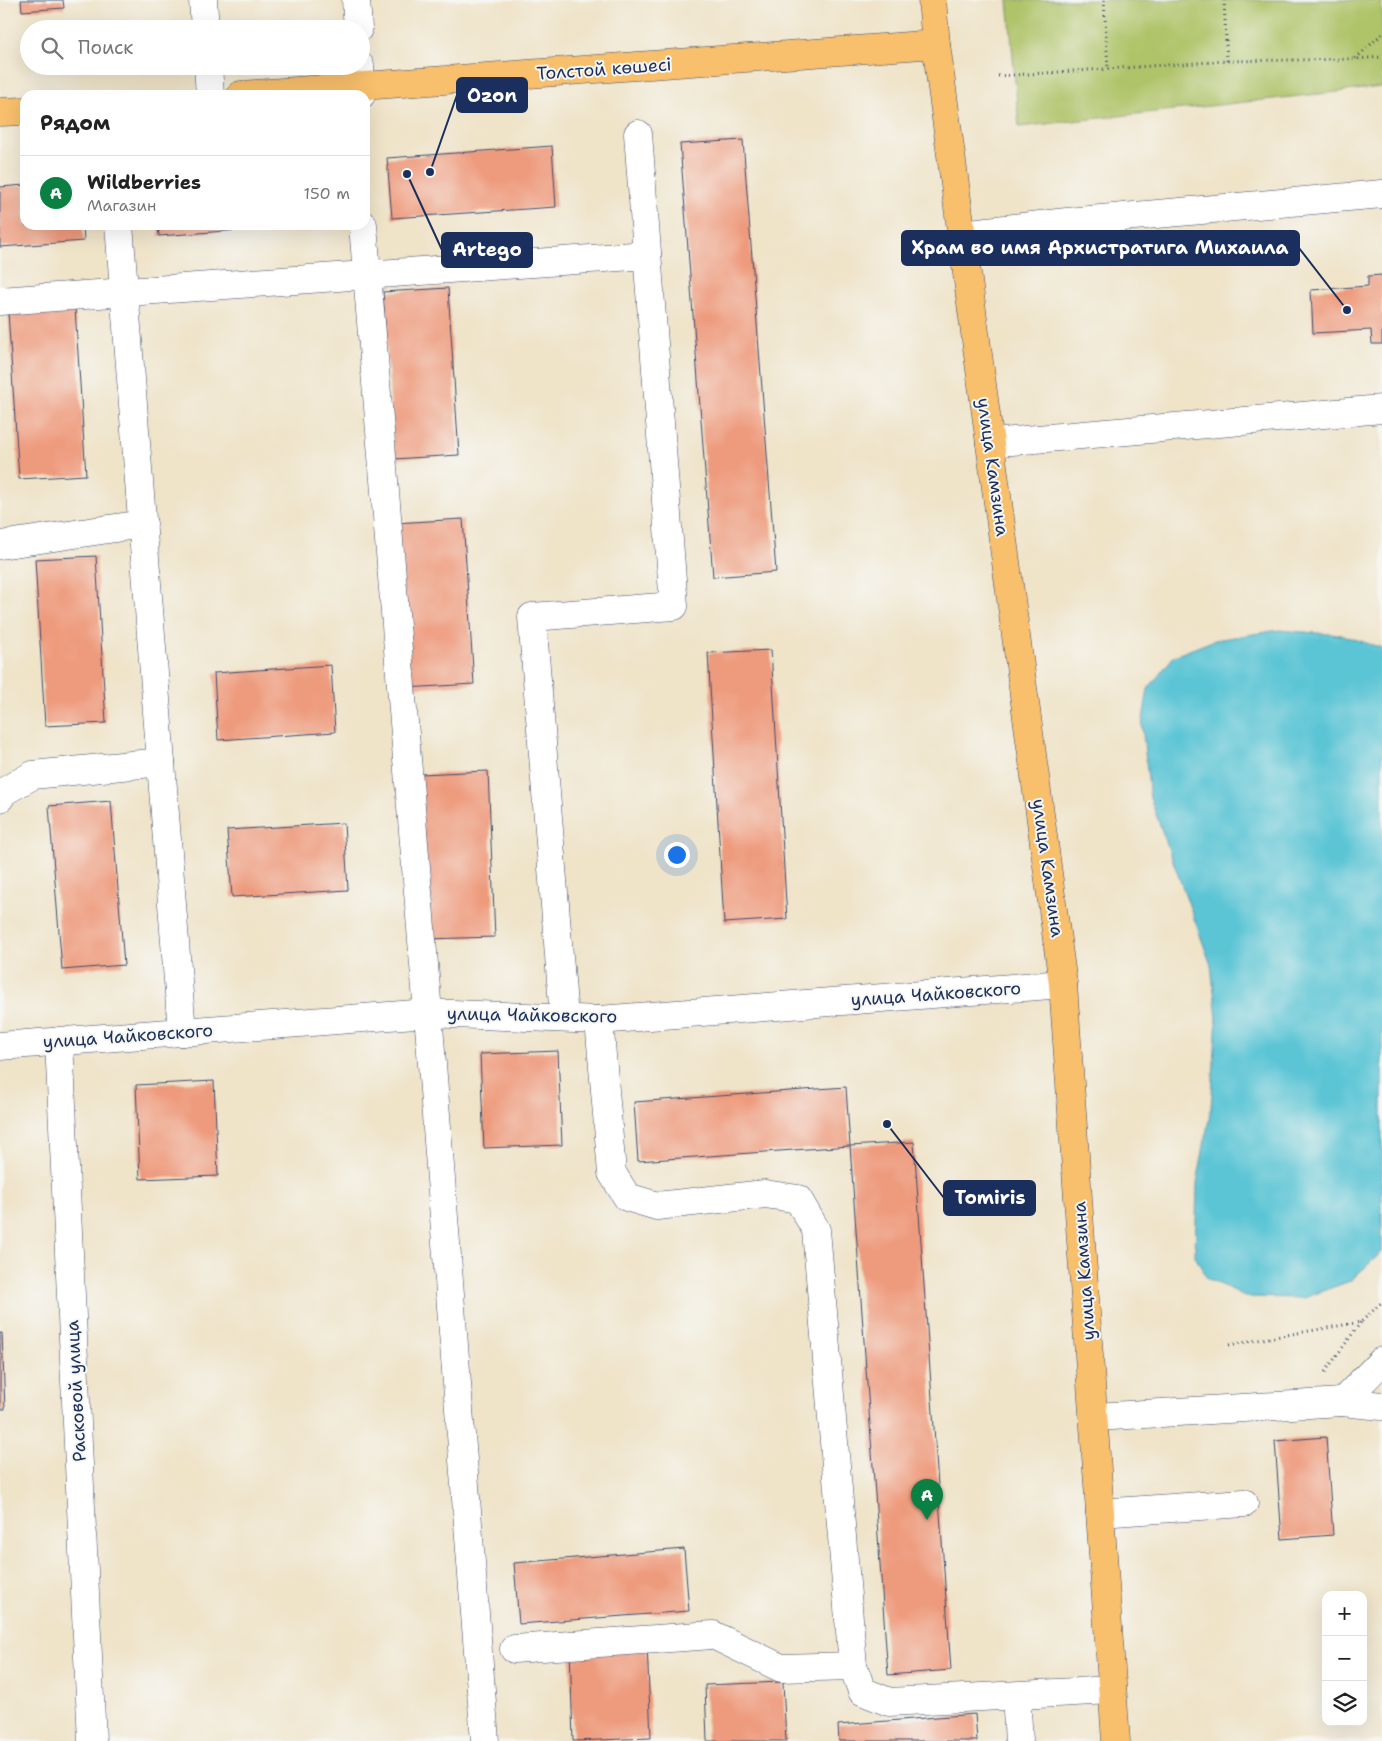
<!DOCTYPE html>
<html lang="ru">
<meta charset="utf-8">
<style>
body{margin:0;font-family:"Shantell Sans",sans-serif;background:#f6f6f6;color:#222}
.controls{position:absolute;right:15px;bottom:15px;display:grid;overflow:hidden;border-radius:10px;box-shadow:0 5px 20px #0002}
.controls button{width:45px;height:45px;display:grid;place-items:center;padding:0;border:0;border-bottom:1px solid #e0e0e0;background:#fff;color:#222;font:25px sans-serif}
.you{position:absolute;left:676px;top:854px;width:18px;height:18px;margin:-12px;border:4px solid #fff;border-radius:50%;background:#1a73e8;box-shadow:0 0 0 8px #1a73e833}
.badge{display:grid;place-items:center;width:32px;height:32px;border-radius:50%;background:#0b8043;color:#fff;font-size:16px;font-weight:700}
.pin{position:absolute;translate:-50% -41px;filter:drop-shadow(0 1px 2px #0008)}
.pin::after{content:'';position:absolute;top:26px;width:18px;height:15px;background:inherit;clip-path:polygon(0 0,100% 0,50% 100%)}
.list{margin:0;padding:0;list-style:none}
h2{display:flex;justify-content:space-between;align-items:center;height:65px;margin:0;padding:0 20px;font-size:21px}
h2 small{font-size:16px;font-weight:400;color:#767676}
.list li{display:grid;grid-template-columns:32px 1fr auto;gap:15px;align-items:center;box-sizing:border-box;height:75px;padding:0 20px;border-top:1px solid #e0e0e0}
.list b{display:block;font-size:19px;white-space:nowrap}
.list p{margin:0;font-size:16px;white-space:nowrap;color:#767676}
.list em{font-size:16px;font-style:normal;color:#767676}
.icon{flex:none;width:28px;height:28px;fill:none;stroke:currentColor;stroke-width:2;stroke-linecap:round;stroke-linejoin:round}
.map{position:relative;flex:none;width:1382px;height:1741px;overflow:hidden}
.search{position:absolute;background:#fff;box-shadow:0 5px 20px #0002;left:20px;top:20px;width:350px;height:55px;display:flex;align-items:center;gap:12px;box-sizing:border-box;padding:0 18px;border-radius:28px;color:#767676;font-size:19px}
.panel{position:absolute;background:#fff;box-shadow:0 5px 20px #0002;left:20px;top:90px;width:350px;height:140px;border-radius:15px}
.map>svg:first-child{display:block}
</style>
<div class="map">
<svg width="1382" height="1741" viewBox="0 0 1382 1741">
<rect width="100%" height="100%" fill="#f6f6f2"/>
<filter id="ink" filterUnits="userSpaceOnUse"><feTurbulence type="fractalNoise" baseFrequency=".02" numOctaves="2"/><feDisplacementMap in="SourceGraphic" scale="10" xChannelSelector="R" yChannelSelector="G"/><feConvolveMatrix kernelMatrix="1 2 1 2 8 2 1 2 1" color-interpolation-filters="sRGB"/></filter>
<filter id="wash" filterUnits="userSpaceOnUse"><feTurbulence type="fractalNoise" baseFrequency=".0096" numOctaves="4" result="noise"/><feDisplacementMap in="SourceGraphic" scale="20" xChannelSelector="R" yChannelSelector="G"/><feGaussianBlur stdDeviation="1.12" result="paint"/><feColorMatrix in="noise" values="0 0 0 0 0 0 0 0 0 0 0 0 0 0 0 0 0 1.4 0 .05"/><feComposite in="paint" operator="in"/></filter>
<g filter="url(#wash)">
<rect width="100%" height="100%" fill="#efe3c8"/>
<!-- green -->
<polygon fill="#afc367" stroke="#657962" points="1008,0 1382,0 1382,87 1019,127"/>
<!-- water -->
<polygon fill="#5bc5d5" stroke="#3b7a9a" points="1279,630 1342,635 1382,648 1382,1252 1350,1281 1304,1298 1247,1297 1207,1278 1195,1256 1197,1183 1211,1108 1217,1018 1211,965 1150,798 1142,725 1148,689 1174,656 1215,640"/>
<g id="blocks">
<!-- building -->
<g fill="#ee9a7c">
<polygon points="21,0 63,0 64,8 22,11"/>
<polygon points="743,140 776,572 713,577 680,144"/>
<polygon points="552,146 556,207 392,218 387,158"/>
<polygon points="25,185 25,225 83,225 84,241 0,247 0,187"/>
<polygon points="158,225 292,225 292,226 159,236"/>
<polygon points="1382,275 1382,344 1372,344 1371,330 1313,333 1311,290 1368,286 1368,276"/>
<polygon points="448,288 459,455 394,459 383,292"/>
<polygon points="75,308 86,475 19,479 8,312"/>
<polygon points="463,519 474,684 405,688 395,523"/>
<polygon points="96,556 106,723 45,726 35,559"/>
<polygon points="771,650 787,919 724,923 708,653"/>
<polygon points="331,665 335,732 218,740 214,673"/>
<polygon points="488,771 495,937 428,939 420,774"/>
<polygon points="111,801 124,965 62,970 49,806"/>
<polygon points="344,823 348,890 232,897 227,830"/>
<polygon points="558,1051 562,1145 484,1148 480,1054"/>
<polygon points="214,1081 218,1176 140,1179 136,1085"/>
<polygon points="846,1087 850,1146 638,1161 634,1102"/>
<polygon points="914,1142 951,1670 888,1675 850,1146"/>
<polygon points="0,1333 2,1333 5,1409 0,1409"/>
<polygon points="1326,1437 1333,1535 1282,1539 1275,1441"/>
<polygon points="684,1549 689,1611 519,1624 514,1563"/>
<polygon points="647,1644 651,1738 573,1741 570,1647"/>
<polygon points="783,1682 786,1741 707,1741 705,1685"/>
<polygon points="975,1714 977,1741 839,1741 838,1725"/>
</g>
</g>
</g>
<g filter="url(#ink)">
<use href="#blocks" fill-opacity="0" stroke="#3b4a6e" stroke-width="1"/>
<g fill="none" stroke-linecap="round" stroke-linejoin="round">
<defs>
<g id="minor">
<polyline points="203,0 205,29"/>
<polyline points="356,0 358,29"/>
<polyline points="208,66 210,95"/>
<polyline points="360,66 361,95"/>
<polyline points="119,225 182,1032"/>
<polyline points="363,225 428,1013 485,1741"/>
<polyline points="961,234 1067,222 1382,194"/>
<polyline points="0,301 647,255"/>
<polyline points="990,443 1382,409"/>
<polyline points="0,545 143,524"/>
<polyline points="0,798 3,792 33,775 161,762"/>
<polyline points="564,1018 532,617 674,606 638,134"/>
<polyline points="599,1020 612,1173 627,1197 657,1206 765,1194 798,1199 816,1230 853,1666 862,1691 889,1702 1112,1690"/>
<polyline points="59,1041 92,1741"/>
<polyline points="0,1046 428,1013 599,1020 1063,984"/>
<polyline points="1342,1402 1382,1361"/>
<polyline points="1095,1417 1342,1402 1382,1406"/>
<polyline points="1100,1513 1244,1503"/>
<polyline points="514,1649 713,1635 781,1668 853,1666"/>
<polyline points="1016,1696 1019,1741"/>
</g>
<g id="major">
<polyline points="932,0 936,44 1063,984 1116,1741"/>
<polyline points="241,95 936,44"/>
<polyline points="0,112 25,111"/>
</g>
</defs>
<!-- minor casing -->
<use href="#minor" stroke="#3b4a6e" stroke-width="29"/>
<!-- major casing -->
<use href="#major" stroke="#3b4a6e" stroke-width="29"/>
<!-- path -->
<g stroke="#3b4a6e" stroke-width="3" stroke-dasharray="1 4" stroke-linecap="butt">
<polyline points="1104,0 1108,68"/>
<polyline points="1224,0 1227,61"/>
<polyline points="1382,34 1355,59 1382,57"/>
<polyline points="998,76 1227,61 1355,59"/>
<polyline points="1229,1345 1361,1322 1382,1302"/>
<polyline points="1325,1372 1361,1322"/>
</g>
<!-- minor -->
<use href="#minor" stroke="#fff" stroke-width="28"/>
<!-- major -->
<use href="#major" stroke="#f8bf6c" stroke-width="28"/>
</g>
</g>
<g text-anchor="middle" stroke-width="4" stroke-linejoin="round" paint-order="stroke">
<!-- street labels -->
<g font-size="18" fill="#1b2f5e" stroke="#f6f6f2">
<text transform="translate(604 69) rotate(-4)" y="6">Толстой көшесі</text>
<text transform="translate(993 467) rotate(82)" y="6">улица Камзина</text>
<text transform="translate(1048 868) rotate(82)" y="6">улица Камзина</text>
<text transform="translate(936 994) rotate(-4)" y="6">улица Чайковского</text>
<text transform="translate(532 1015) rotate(1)" y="6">улица Чайковского</text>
<text transform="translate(128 1036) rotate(-4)" y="6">улица Чайковского</text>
<text transform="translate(1084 1271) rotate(-94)" y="6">улица Камзина</text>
<text transform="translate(76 1391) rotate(-93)" y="6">Расковой улица</text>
</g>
</g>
<!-- callouts -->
<path fill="none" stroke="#1b2f5e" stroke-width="2" d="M430 172L457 95M1347 310L1299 248M407 174L442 250M887 1124L944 1198"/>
<g fill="#1b2f5e" stroke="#f6f6f2" stroke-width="2">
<circle cx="430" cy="172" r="5"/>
<circle cx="1347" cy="310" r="5"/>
<circle cx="407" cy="174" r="5"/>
<circle cx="887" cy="1124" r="5"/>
</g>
<g fill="#1b2f5e" stroke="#1b2f5e" stroke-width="2">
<rect x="457" y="78" width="70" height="34" rx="5"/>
<rect x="902" y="231" width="397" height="34" rx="5"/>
<rect x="442" y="233" width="90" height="34" rx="5"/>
<rect x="944" y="1181" width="91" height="34" rx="5"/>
</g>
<g font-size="19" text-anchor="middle" font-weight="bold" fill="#fff">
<text x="492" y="102">Ozon</text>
<text x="1100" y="254">Храм во имя Архистратига Михаила</text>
<text x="487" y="256">Artego</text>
<text x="990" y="1204">Tomiris</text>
</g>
</svg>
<div class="controls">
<button>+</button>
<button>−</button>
<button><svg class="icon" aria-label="layers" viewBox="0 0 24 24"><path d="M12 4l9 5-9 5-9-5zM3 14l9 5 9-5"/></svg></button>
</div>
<div class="you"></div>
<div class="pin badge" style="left:927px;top:1520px">A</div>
<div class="search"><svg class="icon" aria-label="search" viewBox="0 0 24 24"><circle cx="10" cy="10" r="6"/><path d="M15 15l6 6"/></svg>Поиск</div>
<section class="panel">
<h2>Рядом<small></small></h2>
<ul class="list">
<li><span class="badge">A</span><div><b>Wildberries</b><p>Магазин</p></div><em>150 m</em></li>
</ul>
</section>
</div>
